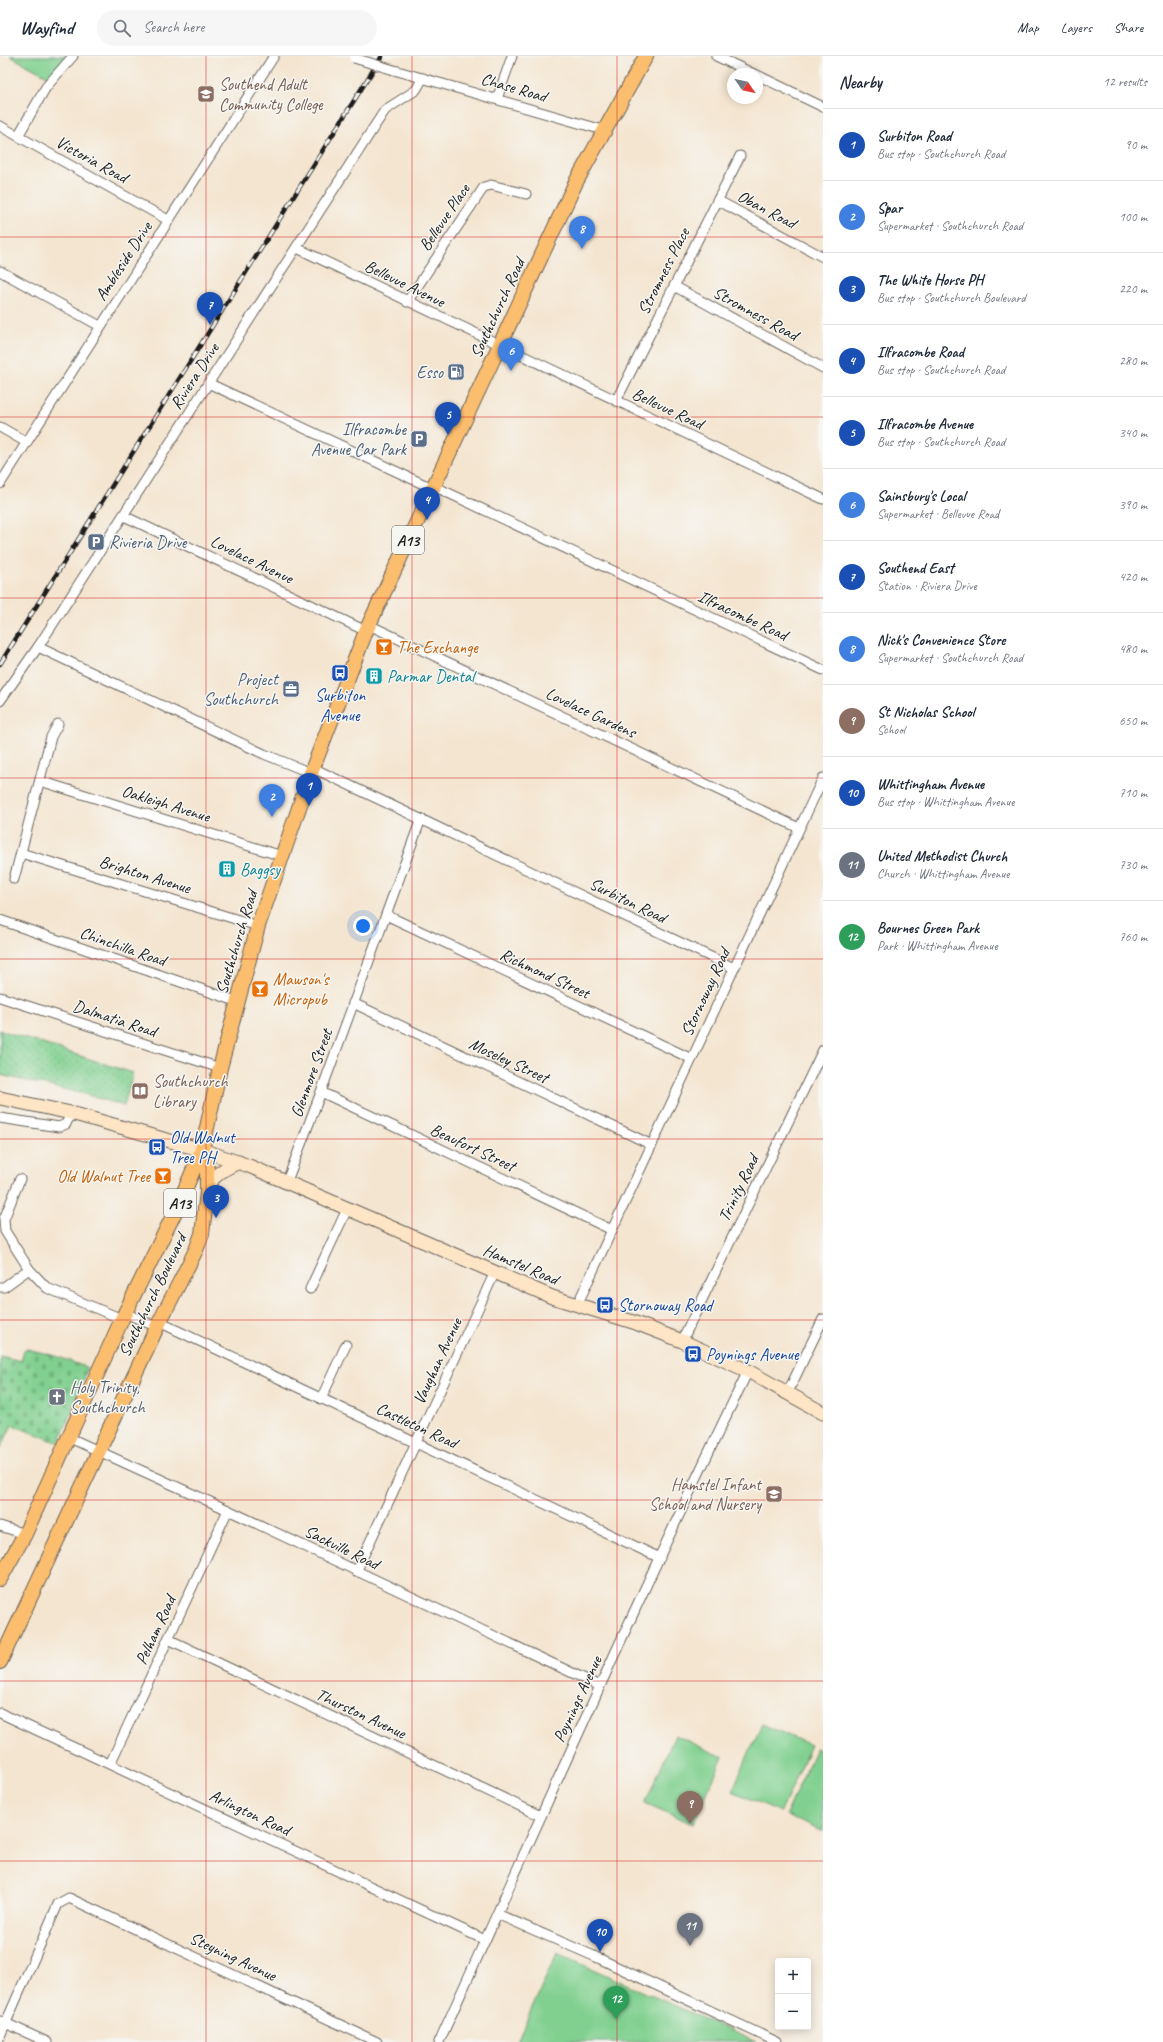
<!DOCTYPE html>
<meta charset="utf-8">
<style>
body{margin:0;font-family:Caveat,sans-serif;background:#f6f6f7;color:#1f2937}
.controls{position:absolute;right:12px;bottom:12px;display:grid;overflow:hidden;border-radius:4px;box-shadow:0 2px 10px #0003}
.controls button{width:36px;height:36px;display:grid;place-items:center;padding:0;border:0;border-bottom:1px solid #e0e1e3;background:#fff;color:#1f2937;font:20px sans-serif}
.compass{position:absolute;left:727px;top:12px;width:36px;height:36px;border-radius:50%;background:#fff;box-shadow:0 2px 10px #0003;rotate:124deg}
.you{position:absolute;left:363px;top:870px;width:14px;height:14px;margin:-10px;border:3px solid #fff;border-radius:50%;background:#1a73e8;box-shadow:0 0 0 6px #1a73e833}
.badge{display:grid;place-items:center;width:26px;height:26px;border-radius:50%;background:#7c3aed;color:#fff;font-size:13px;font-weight:700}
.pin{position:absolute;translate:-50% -33px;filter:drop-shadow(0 1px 2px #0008)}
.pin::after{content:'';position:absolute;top:21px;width:14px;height:12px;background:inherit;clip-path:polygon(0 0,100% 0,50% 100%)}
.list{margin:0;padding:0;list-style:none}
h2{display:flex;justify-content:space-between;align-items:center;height:52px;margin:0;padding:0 16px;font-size:17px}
h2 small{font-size:13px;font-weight:400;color:#747a83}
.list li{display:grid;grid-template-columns:26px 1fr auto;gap:12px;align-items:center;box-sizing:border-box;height:72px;padding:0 16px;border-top:1px solid #e0e1e3}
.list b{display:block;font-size:15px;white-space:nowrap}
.list p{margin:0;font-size:13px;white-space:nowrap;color:#747a83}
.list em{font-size:13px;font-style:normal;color:#747a83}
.icon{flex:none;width:22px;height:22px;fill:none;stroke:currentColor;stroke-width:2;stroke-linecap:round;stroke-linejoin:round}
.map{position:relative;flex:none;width:823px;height:1986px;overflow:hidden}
header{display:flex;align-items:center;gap:24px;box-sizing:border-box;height:56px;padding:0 20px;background:#fff;border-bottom:1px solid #e0e1e3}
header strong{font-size:19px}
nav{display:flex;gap:22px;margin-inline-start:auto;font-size:14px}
.search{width:280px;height:36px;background:#f6f6f7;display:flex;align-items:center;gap:10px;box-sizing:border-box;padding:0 14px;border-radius:22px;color:#747a83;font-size:15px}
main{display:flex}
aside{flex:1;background:#fff}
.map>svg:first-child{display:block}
</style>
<header>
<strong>Wayfind</strong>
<div class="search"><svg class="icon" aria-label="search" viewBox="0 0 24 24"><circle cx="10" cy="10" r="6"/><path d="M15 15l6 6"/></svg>Search here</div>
<nav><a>Map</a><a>Layers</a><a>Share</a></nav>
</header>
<main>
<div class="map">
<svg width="823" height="1986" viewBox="0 0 823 1986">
<defs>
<pattern id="grass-dots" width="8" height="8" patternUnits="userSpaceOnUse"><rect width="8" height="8" fill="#81d090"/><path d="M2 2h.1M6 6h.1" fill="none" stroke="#6fb27c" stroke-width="1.8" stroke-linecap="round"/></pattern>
<pattern id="cemetery-stones" width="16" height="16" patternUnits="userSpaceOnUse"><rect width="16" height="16" fill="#81d090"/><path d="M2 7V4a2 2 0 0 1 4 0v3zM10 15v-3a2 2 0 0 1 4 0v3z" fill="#6fb27c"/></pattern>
</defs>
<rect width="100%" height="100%" fill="#f6f6f2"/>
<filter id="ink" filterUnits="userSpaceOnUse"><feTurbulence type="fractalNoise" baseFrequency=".025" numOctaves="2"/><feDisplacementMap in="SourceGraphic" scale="8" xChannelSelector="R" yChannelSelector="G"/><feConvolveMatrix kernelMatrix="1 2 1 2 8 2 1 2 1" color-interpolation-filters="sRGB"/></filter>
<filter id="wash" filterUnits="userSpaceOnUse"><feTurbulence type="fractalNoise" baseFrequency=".012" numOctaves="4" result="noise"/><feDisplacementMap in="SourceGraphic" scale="16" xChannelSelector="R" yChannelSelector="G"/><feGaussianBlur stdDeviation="0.9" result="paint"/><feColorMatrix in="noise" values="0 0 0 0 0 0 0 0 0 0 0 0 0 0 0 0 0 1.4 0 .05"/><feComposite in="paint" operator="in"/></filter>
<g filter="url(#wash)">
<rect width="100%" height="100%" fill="#f4e5d0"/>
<!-- grass -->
<polygon fill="url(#grass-dots)" stroke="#4e7656" points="0,974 133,1017 124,1050 84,1038 0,1019"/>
<!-- cemetery -->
<polygon fill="url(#cemetery-stones)" stroke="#4e7656" points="27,1293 56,1300 88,1312 59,1387 12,1369 0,1394 0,1300 21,1305 24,1295"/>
<!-- park -->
<g fill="#81d090" stroke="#4e7656">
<polygon points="10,0 69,0 49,21"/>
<polygon points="762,1668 811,1689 781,1756 732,1735"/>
<polygon points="675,1679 723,1701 693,1768 645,1747"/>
<polygon points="816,1692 823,1695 823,1775 786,1759"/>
<polygon points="557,1897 756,1986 517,1986"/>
</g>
</g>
<g filter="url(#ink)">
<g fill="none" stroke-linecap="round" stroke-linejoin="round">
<defs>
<g id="street">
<polyline points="716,0 754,18"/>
<polyline points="394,14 603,74"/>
<polyline points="757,19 823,51"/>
<polyline points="497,43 512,0"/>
<polyline points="0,70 168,164"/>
<polyline points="18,80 46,31 73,0"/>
<polyline points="717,144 823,201"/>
<polyline points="297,192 823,443"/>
<polyline points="0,215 100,270"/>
<polyline points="674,230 823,312"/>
<polyline points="407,246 484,131 491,129 526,138"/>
<polyline points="208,327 423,428 442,434 823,614"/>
<polyline points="616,345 740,100"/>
<polyline points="0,371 26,386"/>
<polyline points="0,428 274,0"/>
<polyline points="124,460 366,575"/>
<polyline points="369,569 799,772"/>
<polyline points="38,591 264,698 311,717"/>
<polyline points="0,645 38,591 385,54 416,34 423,22"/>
<polyline points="313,712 734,912"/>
<polyline points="40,725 282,800"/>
<polyline points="21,797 258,870"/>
<polyline points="14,823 51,681 58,668"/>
<polyline points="386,859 692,1003"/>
<polyline points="0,864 236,945"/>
<polyline points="0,941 220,1012"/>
<polyline points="353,947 652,1089"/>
<polyline points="321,1036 612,1174"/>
<polyline points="0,1062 59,1071 66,1068 71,1057"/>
<polyline points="20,1123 4,1163 5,1175 29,1213 47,1232 122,1263"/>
<polyline points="287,1125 321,1036 421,763"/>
<polyline points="0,1231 4,1231 29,1213"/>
<polyline points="310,1233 348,1151"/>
<polyline points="577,1249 823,722"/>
<polyline points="125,1257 157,1271"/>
<polyline points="159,1266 660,1502"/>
<polyline points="682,1285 823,994"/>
<polyline points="788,1336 823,1263"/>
<polyline points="321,1343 346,1289"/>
<polyline points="70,1382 228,1454 600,1630"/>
<polyline points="0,1470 25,1478"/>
<polyline points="356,1516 495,1216"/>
<polyline points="168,1583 541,1760"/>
<polyline points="0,1657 485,1884"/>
<polyline points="110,1708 228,1454"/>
<polyline points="497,1858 596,1901 777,1986"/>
<polyline points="1,1965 47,1986"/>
<polyline points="0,1980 58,1848 69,1842 377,1986"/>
<path d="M 439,1986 C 541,1762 640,1536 748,1315"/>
</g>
<g id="secondary">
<polyline points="0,1042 71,1057 202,1094 249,1110 552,1241 633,1266 682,1285 748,1315 823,1357"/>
<path d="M 207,1130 C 216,1117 226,1112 239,1106"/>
</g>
<g id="primary">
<polyline points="0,1523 25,1478 122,1263 177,1152 202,1094 220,1012 258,870 311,717 366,575 576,126 646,0"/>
<polyline points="0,1606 157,1271 196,1194 202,1178 207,1136 207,1112 202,1094"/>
</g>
</defs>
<!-- street casing -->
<use href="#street" stroke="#68625b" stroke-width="11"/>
<!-- secondary casing -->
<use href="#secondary" stroke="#68625b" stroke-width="15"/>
<!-- primary casing -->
<use href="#primary" stroke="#68625b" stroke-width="16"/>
<!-- street -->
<use href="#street" stroke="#fff" stroke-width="9"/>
<!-- secondary -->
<use href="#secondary" stroke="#fde5c5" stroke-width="13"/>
<!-- primary -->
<use href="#primary" stroke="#fbbd6e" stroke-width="14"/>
<defs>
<polyline id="rail" points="0,608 382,0"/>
</defs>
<!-- rail casing -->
<use href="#rail" stroke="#1c1c1c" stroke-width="4.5"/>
<!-- rail -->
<use href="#rail" stroke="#f6f6f2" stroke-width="3" stroke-dasharray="9" stroke-linecap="butt"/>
<defs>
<polyline id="street-bridge" points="354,2 394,14"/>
</defs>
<!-- street-bridge casing -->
<use href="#street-bridge" stroke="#68625b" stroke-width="11" stroke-linecap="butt"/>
<!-- street-bridge -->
<use href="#street-bridge" stroke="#fff" stroke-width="9"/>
</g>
</g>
<!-- grid -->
<path fill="none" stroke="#d62828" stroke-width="1" stroke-opacity="0.55" d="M 206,0 L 206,1986M 412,0 L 412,1986M 617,0 L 617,1986M 0,181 L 823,181M 0,361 L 823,361M 0,542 L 823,542M 0,722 L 823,722M 0,903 L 823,903M 0,1083 L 823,1083M 0,1264 L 823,1264M 0,1444 L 823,1444M 0,1625 L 823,1625M 0,1805 L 823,1805"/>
<!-- icons -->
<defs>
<symbol id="university-square" viewBox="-11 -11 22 22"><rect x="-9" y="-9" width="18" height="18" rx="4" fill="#8d6e63" stroke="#f6f6f2"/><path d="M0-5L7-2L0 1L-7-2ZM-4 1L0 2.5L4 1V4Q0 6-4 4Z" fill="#fff"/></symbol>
<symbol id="fuel-square" viewBox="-11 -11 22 22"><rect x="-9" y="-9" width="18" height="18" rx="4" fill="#5c6f8a" stroke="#f6f6f2"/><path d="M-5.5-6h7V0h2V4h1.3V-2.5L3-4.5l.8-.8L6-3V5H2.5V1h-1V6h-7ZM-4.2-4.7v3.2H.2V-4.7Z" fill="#fff"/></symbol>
<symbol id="parking-square" viewBox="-11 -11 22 22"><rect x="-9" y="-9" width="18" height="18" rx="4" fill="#5c6f8a" stroke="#f6f6f2"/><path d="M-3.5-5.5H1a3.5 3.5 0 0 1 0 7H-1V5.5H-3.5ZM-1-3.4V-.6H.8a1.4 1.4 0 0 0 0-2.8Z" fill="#fff"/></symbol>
<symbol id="bar-square" viewBox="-11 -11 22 22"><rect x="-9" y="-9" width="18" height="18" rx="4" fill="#e8710a" stroke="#f6f6f2"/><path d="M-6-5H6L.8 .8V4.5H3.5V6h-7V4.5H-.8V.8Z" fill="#fff"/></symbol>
<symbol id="bus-square" viewBox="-11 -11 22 22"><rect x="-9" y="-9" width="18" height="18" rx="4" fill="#1a4fb4" stroke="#f6f6f2"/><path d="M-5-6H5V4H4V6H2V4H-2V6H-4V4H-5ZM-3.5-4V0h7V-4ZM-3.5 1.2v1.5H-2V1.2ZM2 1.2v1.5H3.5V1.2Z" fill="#fff"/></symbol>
<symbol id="building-square" viewBox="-11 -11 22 22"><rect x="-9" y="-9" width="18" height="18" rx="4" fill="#0f9aa8" stroke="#f6f6f2"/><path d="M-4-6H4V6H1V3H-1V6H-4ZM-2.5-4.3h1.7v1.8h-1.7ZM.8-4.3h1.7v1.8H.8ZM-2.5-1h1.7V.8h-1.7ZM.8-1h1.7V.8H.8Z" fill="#fff"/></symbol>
<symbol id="office-square" viewBox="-11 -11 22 22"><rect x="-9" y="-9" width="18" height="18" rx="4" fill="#5c6f8a" stroke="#f6f6f2"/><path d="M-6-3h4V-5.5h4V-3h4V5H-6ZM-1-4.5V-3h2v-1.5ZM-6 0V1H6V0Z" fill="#fff"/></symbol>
<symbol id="library-square" viewBox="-11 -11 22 22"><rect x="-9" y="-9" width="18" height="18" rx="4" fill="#8d6e63" stroke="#f6f6f2"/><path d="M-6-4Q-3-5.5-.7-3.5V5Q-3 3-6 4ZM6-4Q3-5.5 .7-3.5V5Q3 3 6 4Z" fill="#fff"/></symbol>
<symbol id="church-square" viewBox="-11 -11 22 22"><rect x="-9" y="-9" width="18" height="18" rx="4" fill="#6b7280" stroke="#f6f6f2"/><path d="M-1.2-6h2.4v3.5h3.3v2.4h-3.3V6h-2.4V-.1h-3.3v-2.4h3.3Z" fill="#fff"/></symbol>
<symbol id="school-square" viewBox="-11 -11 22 22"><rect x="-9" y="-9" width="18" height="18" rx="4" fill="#8d6e63" stroke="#f6f6f2"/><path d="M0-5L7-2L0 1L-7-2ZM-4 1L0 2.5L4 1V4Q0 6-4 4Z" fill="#fff"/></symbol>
</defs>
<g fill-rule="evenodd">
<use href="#university-square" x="196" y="28" width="20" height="20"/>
<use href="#fuel-square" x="446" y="306" width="20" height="20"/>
<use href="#parking-square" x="409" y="373" width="20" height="20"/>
<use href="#parking-square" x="86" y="476" width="20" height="20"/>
<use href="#bar-square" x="374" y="581" width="20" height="20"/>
<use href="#bus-square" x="330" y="607" width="20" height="20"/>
<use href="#building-square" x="364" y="610" width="20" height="20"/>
<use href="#office-square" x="281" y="623" width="20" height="20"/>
<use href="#building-square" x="217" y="803" width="20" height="20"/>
<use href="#bar-square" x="250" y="923" width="20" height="20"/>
<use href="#library-square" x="130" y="1025" width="20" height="20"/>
<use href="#bus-square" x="147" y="1081" width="20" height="20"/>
<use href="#bar-square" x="153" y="1110" width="20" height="20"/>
<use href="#bus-square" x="595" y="1239" width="20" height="20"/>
<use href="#bus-square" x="683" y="1288" width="20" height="20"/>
<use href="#church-square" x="47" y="1331" width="20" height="20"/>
<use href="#school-square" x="764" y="1428" width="20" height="20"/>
</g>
<g text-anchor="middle" stroke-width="3" stroke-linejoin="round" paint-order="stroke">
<!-- shield labels -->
<g fill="#f6f6f2" stroke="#5d5d5c" stroke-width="1">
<rect x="392" y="470" width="32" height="28" rx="3"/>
<rect x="164" y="1133" width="32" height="28" rx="3"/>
</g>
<g font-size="16" font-weight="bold" fill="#1c1c1c">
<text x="408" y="490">A13</text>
<text x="180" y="1153">A13</text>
</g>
<!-- education labels -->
<g font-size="17" fill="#785e54" stroke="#f6f6f2" text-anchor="start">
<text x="219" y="34">Southend Adult<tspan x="219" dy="20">Community College</tspan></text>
<text x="153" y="1031">Southchurch<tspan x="153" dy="20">Library</tspan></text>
<text x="761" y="1434" text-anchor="end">Hamstel Infant<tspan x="761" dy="20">School and Nursery</tspan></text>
</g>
<!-- street labels -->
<g font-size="17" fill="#1c1c1c" stroke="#f6f6f2">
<text transform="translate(514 31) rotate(16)" y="6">Chase Road</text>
<text transform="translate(92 103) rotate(29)" y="6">Victoria Road</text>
<text transform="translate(767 153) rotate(28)" y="6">Oban Road</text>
<text transform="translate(444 161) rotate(-56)" y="6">Bellevue Place</text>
<text transform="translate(123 205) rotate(-57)" y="6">Ambleside Drive</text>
<text transform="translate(663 215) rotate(-63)" y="6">Stromness Place</text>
<text transform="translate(405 227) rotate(26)" y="6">Bellevue Avenue</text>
<text transform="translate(497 252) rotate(-65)" y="6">Southchurch Road</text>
<text transform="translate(756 257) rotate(29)" y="6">Stromness Road</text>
<text transform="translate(194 320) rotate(-57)" y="6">Riviera Drive</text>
<text transform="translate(668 352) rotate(25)" y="6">Bellevue Road</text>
<text transform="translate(252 503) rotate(26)" y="6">Lovelace Avenue</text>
<text transform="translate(743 559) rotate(25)" y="6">Ilfracombe Road</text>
<text transform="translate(591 656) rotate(25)" y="6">Lovelace Gardens</text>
<text transform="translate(166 747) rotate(17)" y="6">Oakleigh Avenue</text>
<text transform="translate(145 818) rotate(17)" y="6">Brighton Avenue</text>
<text transform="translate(628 844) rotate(26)" y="6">Surbiton Road</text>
<text transform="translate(236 886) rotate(-73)" y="6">Southchurch Road</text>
<text transform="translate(123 890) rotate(19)" y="6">Chinchilla Road</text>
<text transform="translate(545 917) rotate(25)" y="6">Richmond Street</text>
<text transform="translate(705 936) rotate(-65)" y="6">Stornoway Road</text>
<text transform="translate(115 962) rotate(18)" y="6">Dalmatia Road</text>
<text transform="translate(509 1004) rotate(25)" y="6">Moseley Street</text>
<text transform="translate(311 1017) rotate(-70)" y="6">Glenmore Street</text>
<text transform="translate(473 1091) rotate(25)" y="6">Beaufort Street</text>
<text transform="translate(738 1132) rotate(-64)" y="6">Trinity Road</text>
<text transform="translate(521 1208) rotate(23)" y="6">Hamstel Road</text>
<text transform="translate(152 1239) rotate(-64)" y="6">Southchurch Boulevard</text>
<text transform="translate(437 1305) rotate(-65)" y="6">Vaughan Avenue</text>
<text transform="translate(417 1369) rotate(25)" y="6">Castleton Road</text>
<text transform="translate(342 1491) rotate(26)" y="6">Sackville Road</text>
<text transform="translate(155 1574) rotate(-65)" y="6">Pelham Road</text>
<text transform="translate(577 1643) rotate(-65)" y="6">Poynings Avenue</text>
<text transform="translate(361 1657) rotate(25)" y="6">Thurston Avenue</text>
<text transform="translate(250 1756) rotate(25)" y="6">Arlington Road</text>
<text transform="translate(233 1900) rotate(25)" y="6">Steyning Avenue</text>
</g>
<!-- service labels -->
<g font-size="17" fill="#4e5e75" stroke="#f6f6f2" text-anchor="end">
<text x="443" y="322">Esso</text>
<text x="406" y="379">Ilfracombe<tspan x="406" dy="20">Avenue Car Park</tspan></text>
<text x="109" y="492" text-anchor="start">Rivieria Drive</text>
<text x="278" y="629">Project<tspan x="278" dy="20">Southchurch</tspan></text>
</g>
<!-- food labels -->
<g font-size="17" fill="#c56008" stroke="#f6f6f2" text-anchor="start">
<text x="397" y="597">The Exchange</text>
<text x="273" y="929">Mawson's<tspan x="273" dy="20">Micropub</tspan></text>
<text x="150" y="1126" text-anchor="end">Old Walnut Tree</text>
</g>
<!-- culture labels -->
<g font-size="17" fill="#0d838f" stroke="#f6f6f2" text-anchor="start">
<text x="387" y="626">Parmar Dental</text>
<text x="240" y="819">Baggsy</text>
</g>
<!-- transit labels -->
<g font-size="17" fill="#164399" stroke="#f6f6f2" text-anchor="start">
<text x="340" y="645" text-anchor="middle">Surbiton<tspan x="340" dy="20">Avenue</tspan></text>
<text x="170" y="1087">Old Walnut<tspan x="170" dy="20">Tree PH</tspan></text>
<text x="618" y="1255">Stornoway Road</text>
<text x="706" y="1304">Poynings Avenue</text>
</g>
<!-- worship labels -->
<g font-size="17" fill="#5b616d" stroke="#f6f6f2" text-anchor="start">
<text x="70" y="1337">Holy Trinity,<tspan x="70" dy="20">Southchurch</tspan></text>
</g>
</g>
</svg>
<div class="controls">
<button>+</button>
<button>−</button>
</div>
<svg class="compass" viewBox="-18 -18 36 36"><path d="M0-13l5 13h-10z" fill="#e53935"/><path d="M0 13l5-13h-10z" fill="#747a83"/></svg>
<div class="you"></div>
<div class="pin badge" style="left:309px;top:750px;background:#1a4fb4">1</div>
<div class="pin badge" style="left:272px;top:761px;background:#3f7fe0">2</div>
<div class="pin badge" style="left:216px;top:1162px;background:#1a4fb4">3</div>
<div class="pin badge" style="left:427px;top:464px;background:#1a4fb4">4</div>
<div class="pin badge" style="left:448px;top:379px;background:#1a4fb4">5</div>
<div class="pin badge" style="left:511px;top:315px;background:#3f7fe0">6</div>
<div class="pin badge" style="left:210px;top:269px;background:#1a4fb4">7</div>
<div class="pin badge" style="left:582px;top:193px;background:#3f7fe0">8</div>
<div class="pin badge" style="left:690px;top:1768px;background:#8d6e63">9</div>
<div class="pin badge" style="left:600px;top:1896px;background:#1a4fb4">10</div>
<div class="pin badge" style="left:690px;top:1890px;background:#6b7280">11</div>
<div class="pin badge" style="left:616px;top:1963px;background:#2e9e5b">12</div>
</div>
<aside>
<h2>Nearby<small>12 results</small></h2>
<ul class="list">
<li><span class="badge" style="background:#1a4fb4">1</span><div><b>Surbiton Road</b><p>Bus stop · Southchurch Road</p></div><em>90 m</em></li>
<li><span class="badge" style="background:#3f7fe0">2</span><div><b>Spar</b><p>Supermarket · Southchurch Road</p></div><em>100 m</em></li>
<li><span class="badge" style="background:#1a4fb4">3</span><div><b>The White Horse PH</b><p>Bus stop · Southchurch Boulevard</p></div><em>220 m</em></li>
<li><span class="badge" style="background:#1a4fb4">4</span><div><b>Ilfracombe Road</b><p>Bus stop · Southchurch Road</p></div><em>280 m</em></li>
<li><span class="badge" style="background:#1a4fb4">5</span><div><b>Ilfracombe Avenue</b><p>Bus stop · Southchurch Road</p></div><em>340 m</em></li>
<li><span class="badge" style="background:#3f7fe0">6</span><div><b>Sainsbury's Local</b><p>Supermarket · Bellevue Road</p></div><em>390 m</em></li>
<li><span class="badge" style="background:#1a4fb4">7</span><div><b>Southend East</b><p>Station · Riviera Drive</p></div><em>420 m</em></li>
<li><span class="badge" style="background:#3f7fe0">8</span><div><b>Nick's Convenience Store</b><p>Supermarket · Southchurch Road</p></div><em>480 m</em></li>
<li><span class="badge" style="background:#8d6e63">9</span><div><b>St Nicholas School</b><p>School</p></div><em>650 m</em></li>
<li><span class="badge" style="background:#1a4fb4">10</span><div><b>Whittingham Avenue</b><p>Bus stop · Whittingham Avenue</p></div><em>710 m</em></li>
<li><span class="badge" style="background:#6b7280">11</span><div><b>United Methodist Church</b><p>Church · Whittingham Avenue</p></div><em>730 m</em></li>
<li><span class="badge" style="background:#2e9e5b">12</span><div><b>Bournes Green Park</b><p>Park · Whittingham Avenue</p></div><em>760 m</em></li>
</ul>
</aside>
</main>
